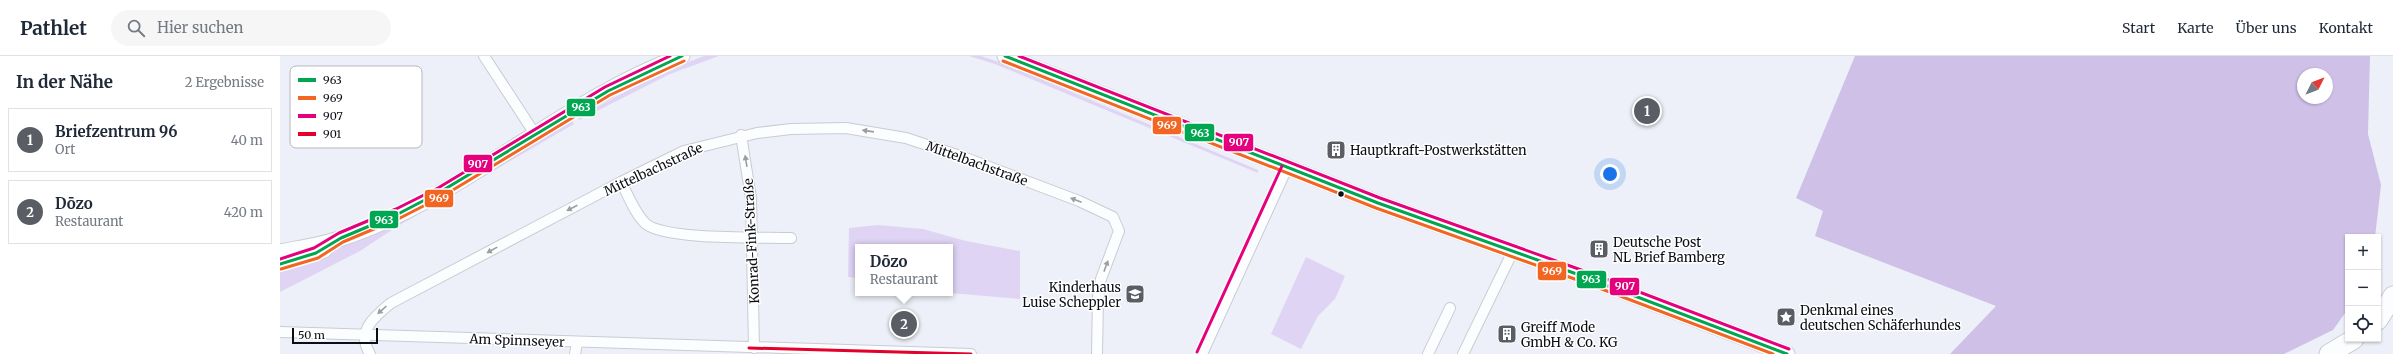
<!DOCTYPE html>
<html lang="de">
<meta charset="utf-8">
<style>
body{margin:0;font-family:Merriweather,serif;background:#f6f6f7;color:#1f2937}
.controls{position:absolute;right:12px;bottom:12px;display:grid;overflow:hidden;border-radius:0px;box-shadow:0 1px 3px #0004}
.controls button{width:36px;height:36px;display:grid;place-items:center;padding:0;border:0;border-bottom:1px solid #e0e1e3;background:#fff;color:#1f2937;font:20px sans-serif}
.compass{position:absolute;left:2017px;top:12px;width:36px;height:36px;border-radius:50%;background:#fff;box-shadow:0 1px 3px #0004;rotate:48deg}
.scale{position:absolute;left:12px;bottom:10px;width:86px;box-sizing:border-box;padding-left:4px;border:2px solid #0b0e15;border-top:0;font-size:11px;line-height:14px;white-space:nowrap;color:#0b0e15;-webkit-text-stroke:3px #fff;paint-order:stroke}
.you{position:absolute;left:1330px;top:118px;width:14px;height:14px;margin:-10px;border:3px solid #fff;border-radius:50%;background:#1a73e8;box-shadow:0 0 0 6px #1a73e833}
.badge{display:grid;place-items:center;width:26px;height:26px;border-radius:50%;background:#5a5d64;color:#fff;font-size:13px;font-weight:700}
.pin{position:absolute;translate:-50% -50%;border:2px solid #fff;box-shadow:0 1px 4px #0006}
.popup{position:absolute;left:575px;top:188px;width:98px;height:52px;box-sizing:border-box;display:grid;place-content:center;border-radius:0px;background:#fff;filter:drop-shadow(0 1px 3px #0005);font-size:13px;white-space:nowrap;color:#747a83}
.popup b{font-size:15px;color:#1f2937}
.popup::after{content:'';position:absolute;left:50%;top:100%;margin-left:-8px;border:8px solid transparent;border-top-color:#fff}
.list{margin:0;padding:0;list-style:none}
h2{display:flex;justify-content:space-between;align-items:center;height:52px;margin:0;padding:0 16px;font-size:17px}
h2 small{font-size:13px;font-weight:400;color:#747a83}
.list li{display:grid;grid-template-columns:26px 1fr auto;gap:12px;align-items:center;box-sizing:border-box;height:64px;margin:0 8px 8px;padding:0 8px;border:1px solid #e0e1e3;border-radius:0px}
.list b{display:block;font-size:15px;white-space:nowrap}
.list p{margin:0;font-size:13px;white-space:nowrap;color:#747a83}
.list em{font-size:13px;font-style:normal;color:#747a83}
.icon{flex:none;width:22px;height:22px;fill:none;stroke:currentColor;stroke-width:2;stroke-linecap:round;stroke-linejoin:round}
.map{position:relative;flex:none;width:2113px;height:298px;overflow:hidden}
header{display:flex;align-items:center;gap:24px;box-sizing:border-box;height:56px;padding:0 20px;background:#fff;border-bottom:1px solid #e0e1e3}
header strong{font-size:19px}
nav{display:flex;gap:22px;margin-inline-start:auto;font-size:14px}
.search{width:280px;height:36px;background:#f6f6f7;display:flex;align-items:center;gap:10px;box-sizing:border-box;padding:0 14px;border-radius:22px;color:#747a83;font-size:15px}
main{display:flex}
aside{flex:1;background:#fff}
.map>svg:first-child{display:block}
</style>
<header>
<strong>Pathlet</strong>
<div class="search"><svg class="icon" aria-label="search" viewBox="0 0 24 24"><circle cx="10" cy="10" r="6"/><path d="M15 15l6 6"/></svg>Hier suchen</div>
<nav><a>Start</a><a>Karte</a><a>Über uns</a><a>Kontakt</a></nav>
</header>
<main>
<aside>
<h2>In der Nähe<small>2 Ergebnisse</small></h2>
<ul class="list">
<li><span class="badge">1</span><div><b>Briefzentrum 96</b><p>Ort</p></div><em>40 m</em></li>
<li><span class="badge">2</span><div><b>Dōzo</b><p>Restaurant</p></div><em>420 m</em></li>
</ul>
</aside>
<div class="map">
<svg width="2113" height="298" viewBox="0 0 2113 298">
<rect width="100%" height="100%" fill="#edf0f8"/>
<!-- green -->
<g fill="#e0d4f4">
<polygon points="424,0 439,0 390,18 299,64 298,61 382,16"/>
<polygon points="689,0 701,0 722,7 978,114 978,117 715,8"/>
<path d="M 292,64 L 294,68 L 118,170 L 80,195 L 0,236 L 0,212 C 107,182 198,121 292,64 Z"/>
<polygon points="598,169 643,173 686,185 740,195 740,243 670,237 670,191 578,191 578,222 568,221 569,172"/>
<polygon points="1026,201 1065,220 1055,243 1038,260 1021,293 991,278"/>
</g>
<!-- forest -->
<path fill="#cfc0e7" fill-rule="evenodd" d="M 1575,0 L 2090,0 L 2088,78 L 2101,129 L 2095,181 L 2068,181 L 2068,253 L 2053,274 L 2004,298 L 1670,298 L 1716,250 L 1535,180 L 1543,155 L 1516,142 ZM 2023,18 L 2047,18 L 2047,42 L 2023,42 Z"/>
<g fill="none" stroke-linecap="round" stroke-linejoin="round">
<defs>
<g id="minor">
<polyline points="204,0 255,78"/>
<polyline points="461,79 471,142 474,292"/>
<path d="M 341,126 C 348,139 355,158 366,168 C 385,184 482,181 511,182"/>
<polyline points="0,276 691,298"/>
<path d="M 90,298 C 76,275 94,261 111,247 L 341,126 L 404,95 L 477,77 L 511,73 L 566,72 L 626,82 L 683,101 L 799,145 L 833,161 L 839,175 L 821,223 L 818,241 L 817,298"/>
<polyline points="295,298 297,287"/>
<polyline points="922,298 1007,112"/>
<polyline points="1148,298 1170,252"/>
<polyline points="1183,298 1233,195"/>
</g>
<g id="secondary">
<polyline points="725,0 1098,147 1305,221 1507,298"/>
<path d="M 0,196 C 20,192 42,189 62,182 C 183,142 282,44 402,0"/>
<polyline points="0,208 44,194"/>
</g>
<g id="motorway">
<polyline points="2098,264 2113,240"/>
<polyline points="2049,298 2074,283"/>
</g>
</defs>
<!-- minor casing -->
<use href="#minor" stroke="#c9ccd3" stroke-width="12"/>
<!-- secondary casing -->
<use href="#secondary" stroke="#c9ccd3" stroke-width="17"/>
<!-- motorway casing -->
<use href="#motorway" stroke="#c9ccd3" stroke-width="21"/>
<!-- minor -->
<use href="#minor" stroke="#fcfdfe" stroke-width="10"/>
<!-- secondary -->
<use href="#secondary" stroke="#fcfdfe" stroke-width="15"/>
<!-- motorway -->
<use href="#motorway" stroke="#fcfdfe" stroke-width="19"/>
<defs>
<g id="bus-1">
<polyline points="725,0 1098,147 1305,221 1507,298"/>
<polyline points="0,208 36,197 61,182 118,158 160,136 328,35 402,0"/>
</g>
<g id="bus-2">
<polyline points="723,5 1096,152 1303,226 1493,298"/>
<polyline points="1,213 38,202 63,186 120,162 163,140 330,39 404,5"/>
</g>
<g id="bus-3">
<polyline points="739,0 1100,142 1307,216 1509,293"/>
<polyline points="0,203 34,192 59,177 116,153 158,132 325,31 390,0"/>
<polyline points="917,296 1002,110"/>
</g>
<polyline id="bus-4" points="469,292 691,298"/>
</defs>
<!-- bus-1 casing -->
<use href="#bus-1" stroke="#fff" stroke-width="6"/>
<!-- bus-2 casing -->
<use href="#bus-2" stroke="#fff" stroke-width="6"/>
<!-- bus-3 casing -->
<use href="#bus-3" stroke="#fff" stroke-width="6"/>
<!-- bus-4 casing -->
<use href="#bus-4" stroke="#fff" stroke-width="6"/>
<!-- bus-1 -->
<use href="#bus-1" stroke="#00a651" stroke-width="3"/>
<!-- bus-2 -->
<use href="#bus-2" stroke="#f26522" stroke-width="3"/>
<!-- bus-3 -->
<use href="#bus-3" stroke="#e5007d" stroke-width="3"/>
<!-- bus-4 -->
<use href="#bus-4" stroke="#e4002b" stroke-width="3"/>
</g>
<!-- one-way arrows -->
<defs><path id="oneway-solid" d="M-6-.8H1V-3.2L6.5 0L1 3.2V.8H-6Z"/></defs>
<g fill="#9c9da1">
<use href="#oneway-solid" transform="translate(588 75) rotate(-172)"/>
<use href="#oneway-solid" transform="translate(466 105) rotate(-99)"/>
<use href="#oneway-solid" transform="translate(796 144) rotate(-159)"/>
<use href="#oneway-solid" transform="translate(292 152) rotate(153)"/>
<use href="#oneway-solid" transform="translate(212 194) rotate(151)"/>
<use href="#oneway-solid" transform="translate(826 210) rotate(-70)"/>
<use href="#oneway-solid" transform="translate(102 254) rotate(138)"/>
</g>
<!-- icons -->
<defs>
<symbol id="building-square" viewBox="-11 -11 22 22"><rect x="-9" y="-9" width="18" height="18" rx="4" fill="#5a5d64" stroke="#fff"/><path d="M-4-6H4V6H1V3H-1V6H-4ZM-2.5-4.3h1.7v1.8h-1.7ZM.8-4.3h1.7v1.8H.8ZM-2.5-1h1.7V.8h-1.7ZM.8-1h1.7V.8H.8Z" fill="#fff"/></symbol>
<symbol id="school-square" viewBox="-11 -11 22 22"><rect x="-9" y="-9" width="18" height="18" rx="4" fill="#5a5d64" stroke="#fff"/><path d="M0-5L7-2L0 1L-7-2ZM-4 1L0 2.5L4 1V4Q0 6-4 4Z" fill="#fff"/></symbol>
<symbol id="sight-square" viewBox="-11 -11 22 22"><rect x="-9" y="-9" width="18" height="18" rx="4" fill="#5a5d64" stroke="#fff"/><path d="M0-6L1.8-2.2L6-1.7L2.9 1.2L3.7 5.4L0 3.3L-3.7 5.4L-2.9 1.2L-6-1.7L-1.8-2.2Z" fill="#fff"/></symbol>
</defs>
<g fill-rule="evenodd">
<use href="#building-square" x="1045" y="83" width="22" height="22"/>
<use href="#building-square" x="1308" y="182" width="22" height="22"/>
<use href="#school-square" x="844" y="227" width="22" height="22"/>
<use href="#sight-square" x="1495" y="250" width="22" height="22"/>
<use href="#building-square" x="1216" y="267" width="22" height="22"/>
</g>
<!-- markers -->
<circle fill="#0b0e15" stroke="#fff" stroke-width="1.5" cx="1061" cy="138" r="3.5"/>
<g text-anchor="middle" stroke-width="3" stroke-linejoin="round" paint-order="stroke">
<!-- poi labels -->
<g font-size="13" fill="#0b0e15" stroke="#fff" text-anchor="start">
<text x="1070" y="99">Hauptkraft-Postwerkstätten</text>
<text x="1333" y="191">Deutsche Post<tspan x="1333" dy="15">NL Brief Bamberg</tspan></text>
<text x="841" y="236" text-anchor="end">Kinderhaus<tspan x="841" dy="15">Luise Scheppler</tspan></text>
<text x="1520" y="259">Denkmal eines<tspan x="1520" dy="15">deutschen Schäferhundes</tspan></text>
<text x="1241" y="276">Greiff Mode<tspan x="1241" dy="15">GmbH &amp; Co. KG</tspan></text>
</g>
<!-- street labels -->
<g font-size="13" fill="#0b0e15" stroke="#fff">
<text transform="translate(697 107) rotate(20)" y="5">Mittelbachstraße</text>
<text transform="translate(373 113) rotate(-25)" y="5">Mittelbachstraße</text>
<text transform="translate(471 185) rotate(-93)" y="5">Konrad-Fink-Straße</text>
<text transform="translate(237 284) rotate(2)" y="5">Am Spinnseyer</text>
</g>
</g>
<!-- legend -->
<rect x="10" y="10" width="132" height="82" rx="6" fill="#fff" stroke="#b6b7b9" stroke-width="1"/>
<rect x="18" y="22" width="18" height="4" fill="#00a651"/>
<rect x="18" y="40" width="18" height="4" fill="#f26522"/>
<rect x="18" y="58" width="18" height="4" fill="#e5007d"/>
<rect x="18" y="76" width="18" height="4" fill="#e4002b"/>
<g font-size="11" fill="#0b0e15">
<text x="43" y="28">963</text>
<text x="43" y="46">969</text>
<text x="43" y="64">907</text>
<text x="43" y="82">901</text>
</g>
<g stroke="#fff" stroke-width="1.5">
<rect x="286" y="42" width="30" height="19" rx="4" fill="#00a651"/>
<rect x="872" y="60" width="30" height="19" rx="4" fill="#f26522"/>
<rect x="904" y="67" width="31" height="19" rx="4" fill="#00a651"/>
<rect x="943" y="77" width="31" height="19" rx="4" fill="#e5007d"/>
<rect x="183" y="98" width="30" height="19" rx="4" fill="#e5007d"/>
<rect x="144" y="133" width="30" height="19" rx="4" fill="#f26522"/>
<rect x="89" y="154" width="30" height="19" rx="4" fill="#00a651"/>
<rect x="1257" y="205" width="30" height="20" rx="4" fill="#f26522"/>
<rect x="1296" y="214" width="31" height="19" rx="4" fill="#00a651"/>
<rect x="1329" y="221" width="31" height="19" rx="4" fill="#e5007d"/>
</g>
<g font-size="11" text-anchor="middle" font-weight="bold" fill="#fff">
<text x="301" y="55">963</text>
<text x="887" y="73">969</text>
<text x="920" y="81">963</text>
<text x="959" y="90">907</text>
<text x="198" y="112">907</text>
<text x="159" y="146">969</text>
<text x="104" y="168">963</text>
<text x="1272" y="219">969</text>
<text x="1311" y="227">963</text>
<text x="1345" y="234">907</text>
</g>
</svg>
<div class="controls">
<button>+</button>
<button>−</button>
<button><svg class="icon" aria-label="locate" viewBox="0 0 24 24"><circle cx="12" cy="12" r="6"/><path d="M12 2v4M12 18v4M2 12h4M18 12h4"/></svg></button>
</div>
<svg class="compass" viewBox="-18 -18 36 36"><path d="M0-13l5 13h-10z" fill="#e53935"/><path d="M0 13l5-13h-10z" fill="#747a83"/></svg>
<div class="scale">50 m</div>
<div class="you"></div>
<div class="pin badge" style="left:1367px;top:55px">1</div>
<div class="pin badge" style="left:624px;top:268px">2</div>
<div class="popup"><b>Dōzo</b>Restaurant</div>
</div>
</main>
